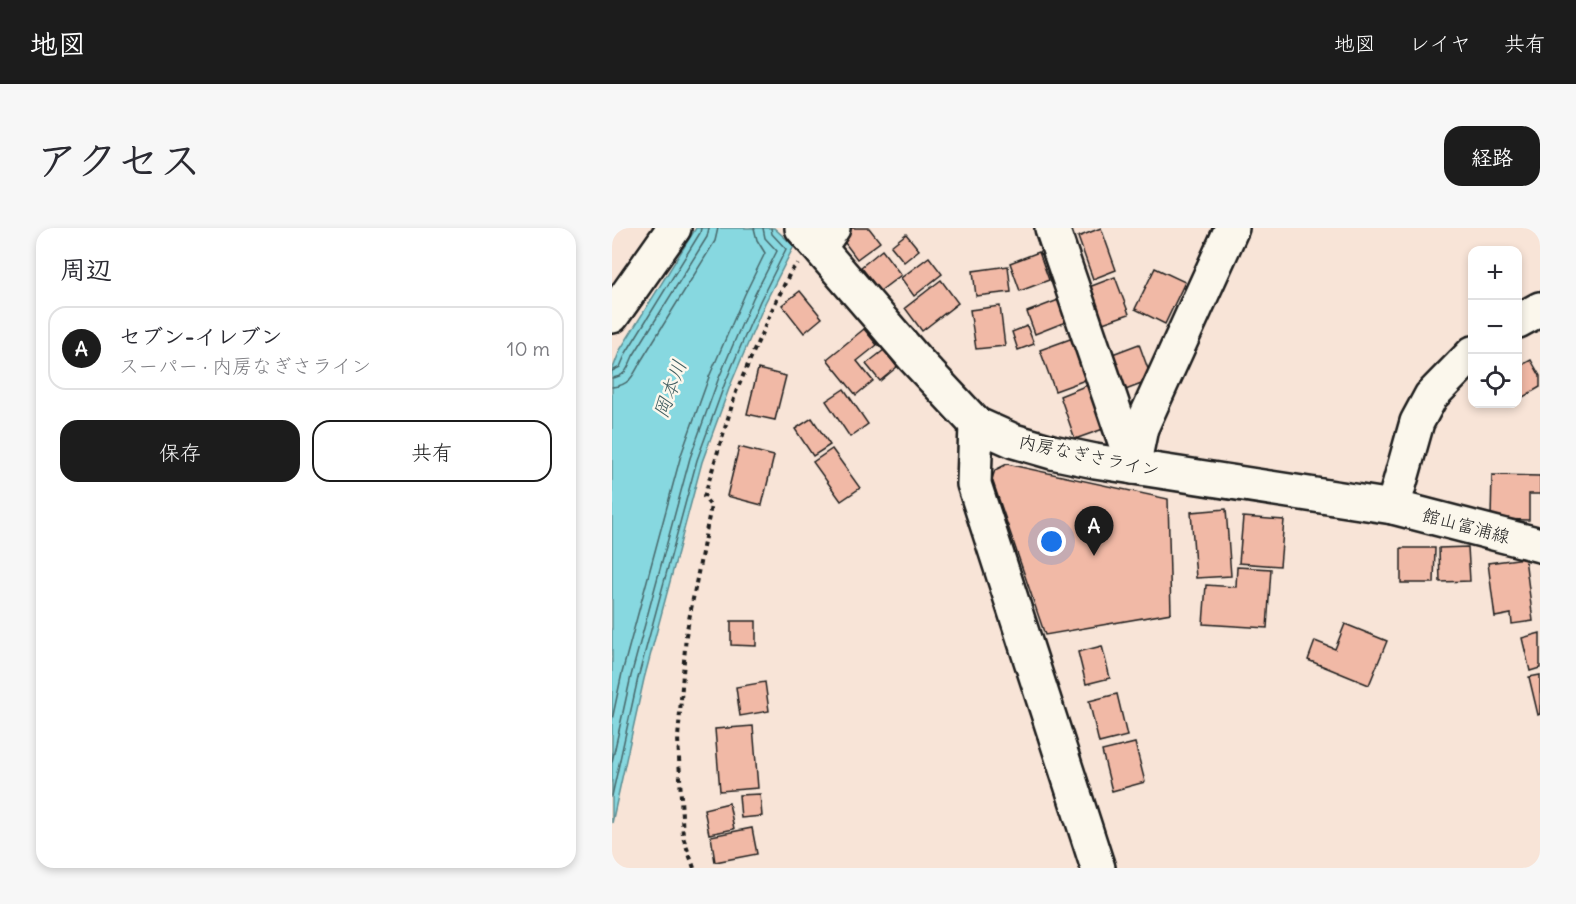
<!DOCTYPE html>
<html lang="ja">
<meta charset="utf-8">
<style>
body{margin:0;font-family:Delius,"Klee One",sans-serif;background:#f7f7f7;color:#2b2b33}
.controls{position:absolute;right:18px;top:18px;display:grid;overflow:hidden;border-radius:12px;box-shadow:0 3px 9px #0003}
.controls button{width:54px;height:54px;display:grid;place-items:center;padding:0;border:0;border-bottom:2px solid #e1e1e2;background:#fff;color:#2b2b33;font:30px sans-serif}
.you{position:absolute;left:440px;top:314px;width:21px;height:21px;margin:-15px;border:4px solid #fff;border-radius:50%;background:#1a73e8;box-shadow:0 0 0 9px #1a73e833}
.badge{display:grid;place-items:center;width:39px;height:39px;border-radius:50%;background:#1c1c1c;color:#fff;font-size:20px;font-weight:700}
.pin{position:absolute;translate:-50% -50px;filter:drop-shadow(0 2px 3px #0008)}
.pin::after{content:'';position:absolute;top:32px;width:21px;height:18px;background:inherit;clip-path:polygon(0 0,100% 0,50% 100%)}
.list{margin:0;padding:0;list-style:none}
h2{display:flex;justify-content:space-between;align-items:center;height:78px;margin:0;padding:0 24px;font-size:26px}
h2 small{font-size:20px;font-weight:400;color:#7c7c81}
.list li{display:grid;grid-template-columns:39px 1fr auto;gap:18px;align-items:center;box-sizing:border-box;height:84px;margin:0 12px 12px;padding:0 12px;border:2px solid #e1e1e2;border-radius:18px}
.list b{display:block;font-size:22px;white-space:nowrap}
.list p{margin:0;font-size:20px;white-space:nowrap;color:#7c7c81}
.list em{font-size:20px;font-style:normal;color:#7c7c81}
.actions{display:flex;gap:12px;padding:18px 24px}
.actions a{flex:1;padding:14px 0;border:2px solid #1c1c1c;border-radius:18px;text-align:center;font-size:21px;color:#1c1c1c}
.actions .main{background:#1c1c1c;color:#fff}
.icon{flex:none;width:33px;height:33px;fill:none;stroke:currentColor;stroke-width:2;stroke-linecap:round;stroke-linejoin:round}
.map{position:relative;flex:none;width:928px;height:640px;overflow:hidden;border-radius:18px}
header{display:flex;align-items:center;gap:36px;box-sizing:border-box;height:84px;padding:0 30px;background:#1c1c1c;color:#fff}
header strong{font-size:28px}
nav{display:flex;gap:33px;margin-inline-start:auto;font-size:21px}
.intro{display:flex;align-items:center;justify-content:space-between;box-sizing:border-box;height:144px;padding:0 36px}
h1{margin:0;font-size:42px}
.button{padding:15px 27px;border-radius:18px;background:#1c1c1c;color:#fff;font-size:21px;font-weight:700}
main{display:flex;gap:36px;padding:0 36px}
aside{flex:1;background:#fff;border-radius:18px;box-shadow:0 3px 9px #0003}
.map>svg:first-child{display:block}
</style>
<header>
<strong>地図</strong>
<nav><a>地図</a><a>レイヤ</a><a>共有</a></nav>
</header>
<div class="intro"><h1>アクセス</h1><a class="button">経路</a></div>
<main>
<aside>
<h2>周辺<small></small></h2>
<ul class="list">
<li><span class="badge">A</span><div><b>セブン-イレブン</b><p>スーパー · 内房なぎさライン</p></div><em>10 m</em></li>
</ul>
<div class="actions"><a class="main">保存</a><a>共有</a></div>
</aside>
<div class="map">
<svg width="928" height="640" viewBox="0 0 928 640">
<rect width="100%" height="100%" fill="#f8e4d7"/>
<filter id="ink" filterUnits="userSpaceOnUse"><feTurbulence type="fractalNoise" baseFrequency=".0167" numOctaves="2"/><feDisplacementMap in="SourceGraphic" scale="12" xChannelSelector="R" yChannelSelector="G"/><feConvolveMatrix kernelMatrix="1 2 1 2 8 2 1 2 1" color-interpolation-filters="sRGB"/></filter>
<g filter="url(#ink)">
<!-- water -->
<polygon fill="#87d8e0" stroke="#5c8d92" stroke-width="1.5" points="84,0 162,0 182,18 153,75 118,158 90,234 32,451 0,595 0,143 8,122"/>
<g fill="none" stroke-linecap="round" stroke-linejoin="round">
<!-- shore -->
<g stroke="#47676a" stroke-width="1.5">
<polyline points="0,143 8,139 14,125 88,5 89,0"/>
<path d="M 0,150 C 14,149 16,139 21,128 L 95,9 L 97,0"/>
<path d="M 0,159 C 17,158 22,147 29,133 L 103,13 L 106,0"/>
<polyline points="0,492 10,445 69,227 97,149 133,66 153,25 145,12 142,0"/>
<polyline points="0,534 19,448 78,230 106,152 141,70 165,23 153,10 151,0"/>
<polyline points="0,568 26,450 85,232 113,155 148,73 174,21 160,6 159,0"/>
</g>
</g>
<!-- building -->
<g fill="#f1b9a6" stroke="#1c1c1c" stroke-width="1.5">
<polygon points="228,0 257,0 268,14 245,31 224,3"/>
<polygon points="489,0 504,42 481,51 466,9"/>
<polygon points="294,6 307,22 292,34 279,18"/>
<polygon points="270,22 289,47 268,63 249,39"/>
<polygon points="427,24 437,52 408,63 398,35"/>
<polygon points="317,29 330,46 302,68 289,50"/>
<polygon points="396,38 399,64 364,68 361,43"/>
<polygon points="543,40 573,54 553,96 523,81"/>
<polygon points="503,49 517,86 485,97 472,61"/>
<polygon points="329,52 346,75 310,103 293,80"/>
<polygon points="188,63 210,90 192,105 170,77"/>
<polygon points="449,71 456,93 423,106 415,84"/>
<polygon points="388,78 393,118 364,121 358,82"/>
<polygon points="415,98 422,116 406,122 400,104"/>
<polygon points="252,101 265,117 245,133 261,153 244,167 215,131"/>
<polygon points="461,110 476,151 443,163 428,122"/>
<polygon points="527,116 540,152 503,166 490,130"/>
<polygon points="272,122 285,139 268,153 254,136"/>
<polygon points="919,132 928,148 928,159 906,172 906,139"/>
<polygon points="146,141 174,148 163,192 135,186"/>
<polygon points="478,156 494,200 463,211 448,168"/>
<polygon points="232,161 256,196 238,209 214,173"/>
<polygon points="200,190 218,217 201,228 183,201"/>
<polygon points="127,219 162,228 150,277 115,268"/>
<polygon points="220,221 248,260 229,273 201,234"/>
<polygon points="395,236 556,271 559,385 433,407 380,251 383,242"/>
<polygon points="880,247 928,248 928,266 917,266 917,292 879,291"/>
<polygon points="614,281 619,348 584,350 579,284"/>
<polygon points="631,289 672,292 668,338 627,335"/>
<polygon points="856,319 858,353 828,354 827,320"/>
<polygon points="789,320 823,320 822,355 789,355"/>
<polygon points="913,330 921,393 900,396 899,386 883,389 876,335"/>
<polygon points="625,339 659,341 655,400 591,396 594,357 624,359"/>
<polygon points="119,393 144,393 144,418 119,417"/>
<polygon points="733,396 775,413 757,457 696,432 703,413 723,421"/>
<polygon points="928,405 928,440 918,443 910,410"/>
<polygon points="490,418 498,450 474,456 466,424"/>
<polygon points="928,447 928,486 926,487 917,449"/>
<polygon points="153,454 157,483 128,488 124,459"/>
<polygon points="505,466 515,508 487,515 477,473"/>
<polygon points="141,498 146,560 108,563 103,501"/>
<polygon points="523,515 533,554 500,563 490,523"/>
<polygon points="148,566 150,588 129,590 127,567"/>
<polygon points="117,575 122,601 97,606 92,581"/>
<polygon points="140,600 145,626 103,634 99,608"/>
</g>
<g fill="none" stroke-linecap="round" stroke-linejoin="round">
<defs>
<g id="minor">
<polyline points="440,0 521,237"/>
<polyline points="208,19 221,0"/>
<polyline points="0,88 62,0"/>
<polyline points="364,196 362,256 486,640"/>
<polyline points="521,239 529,200 620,0"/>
</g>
<polyline id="major" points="781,279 928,317"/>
<g id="highway">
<polyline points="190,0 303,131 364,196 402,213 440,224 483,233 781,279 805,194 819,168 861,125"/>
<polyline points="906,93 928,81"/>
</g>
</defs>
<!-- minor casing -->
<use href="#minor" stroke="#1c1c1c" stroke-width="38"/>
<!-- major casing -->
<use href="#major" stroke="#1c1c1c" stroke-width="38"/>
<!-- highway casing -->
<use href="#highway" stroke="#1c1c1c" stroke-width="38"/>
<!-- path -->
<polyline stroke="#1c1c1c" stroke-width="4" stroke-dasharray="4.5 4.5" stroke-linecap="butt" points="82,640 71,609 66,510 74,407 99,278 92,269 124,164 158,86 179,43 186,36"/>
<!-- minor -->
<use href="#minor" stroke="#fbf7ec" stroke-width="33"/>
<!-- major -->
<use href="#major" stroke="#fbf7ec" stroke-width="33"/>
<!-- highway -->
<use href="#highway" stroke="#fbf7ec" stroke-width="33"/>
</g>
</g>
<g text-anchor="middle" stroke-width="5" stroke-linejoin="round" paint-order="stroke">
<!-- street labels -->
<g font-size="18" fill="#1c1c1c" stroke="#fbf7ec">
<text transform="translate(477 228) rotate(12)" y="6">内房なぎさライン</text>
<text transform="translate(854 298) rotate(15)" y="6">館山富浦線</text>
</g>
<!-- water labels -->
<g font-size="20" font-style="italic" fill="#415e61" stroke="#fbf7ec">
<text transform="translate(58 161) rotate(-70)" y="7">岡本川</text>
</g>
</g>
</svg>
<div class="controls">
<button>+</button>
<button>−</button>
<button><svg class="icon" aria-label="locate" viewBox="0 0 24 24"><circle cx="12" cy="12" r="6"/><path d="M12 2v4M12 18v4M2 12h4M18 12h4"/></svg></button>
</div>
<div class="you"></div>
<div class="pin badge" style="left:482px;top:328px">A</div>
</div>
</main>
